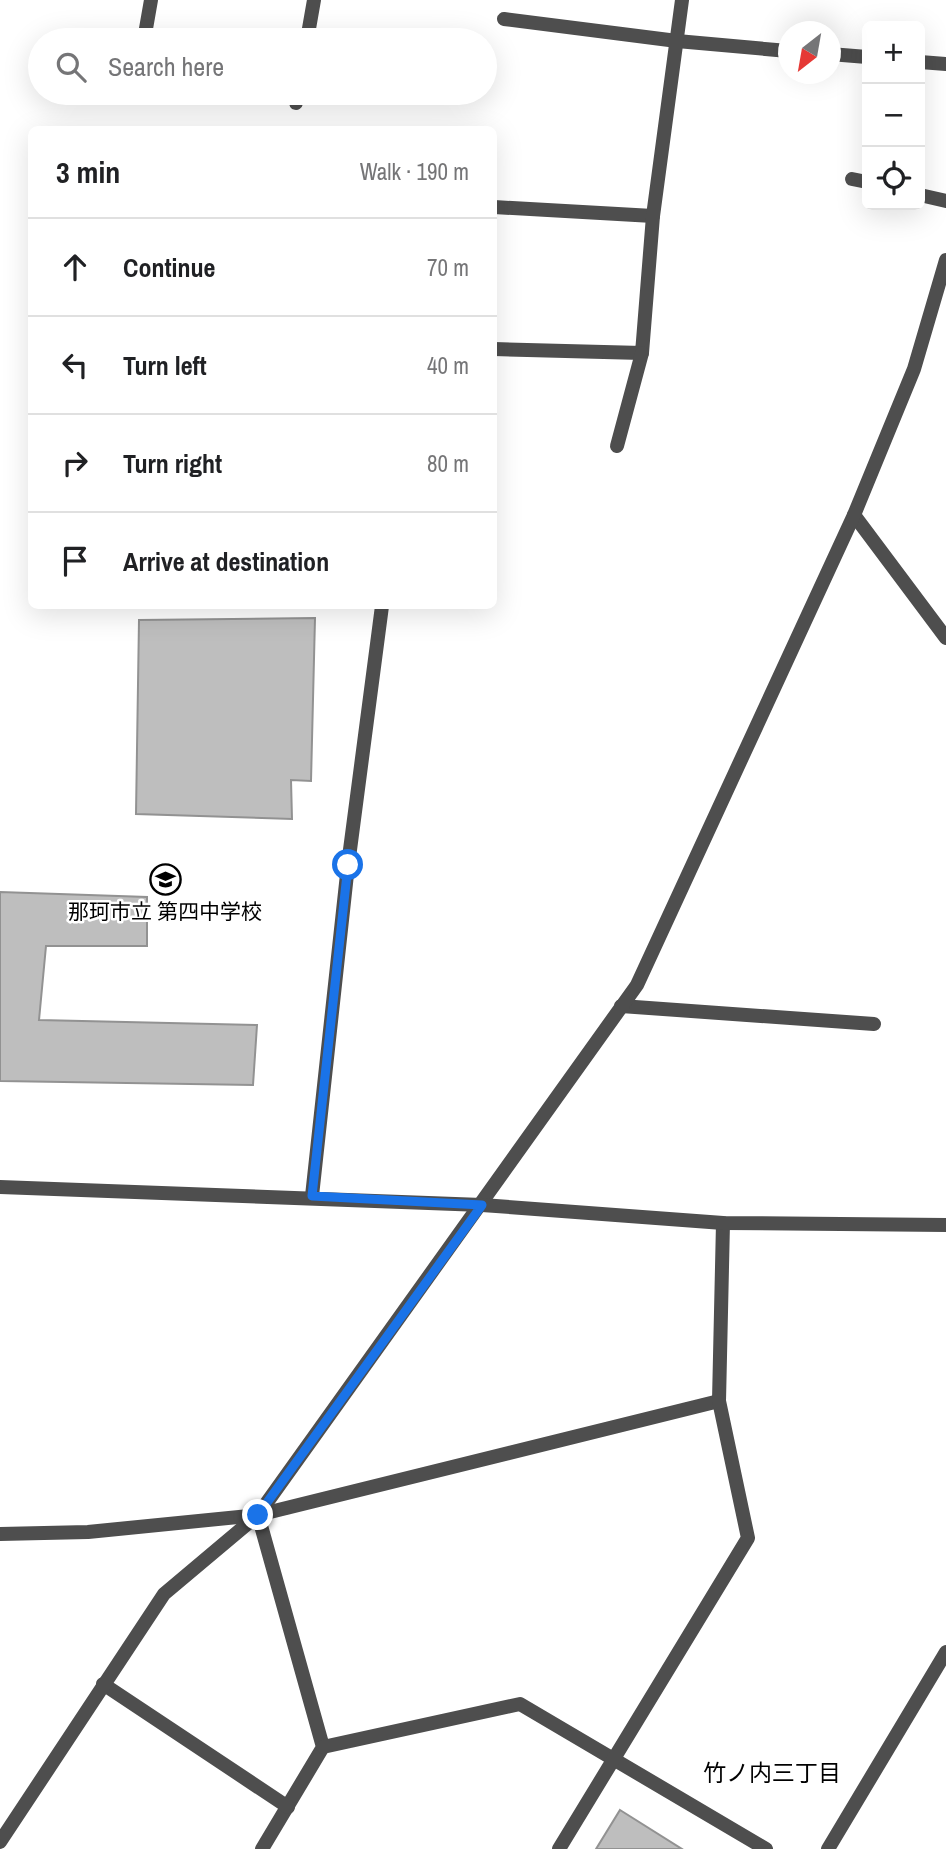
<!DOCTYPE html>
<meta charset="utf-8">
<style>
body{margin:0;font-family:"Archivo Narrow","Noto Sans JP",sans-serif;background:#f6f6f6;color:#202124}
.controls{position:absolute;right:21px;top:21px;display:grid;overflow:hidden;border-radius:10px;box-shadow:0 7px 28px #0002}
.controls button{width:63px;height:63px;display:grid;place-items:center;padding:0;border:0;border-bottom:2px solid #e0e0e0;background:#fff;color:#202124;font:35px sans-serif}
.compass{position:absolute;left:778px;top:21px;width:63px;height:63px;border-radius:50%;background:#fff;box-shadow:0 7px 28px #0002;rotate:211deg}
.stop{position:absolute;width:21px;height:21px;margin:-16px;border:5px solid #1a73e8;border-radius:50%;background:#fff}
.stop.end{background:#1a73e8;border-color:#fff;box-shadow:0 2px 7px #0008}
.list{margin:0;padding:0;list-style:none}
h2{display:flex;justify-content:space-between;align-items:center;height:91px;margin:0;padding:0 28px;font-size:30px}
h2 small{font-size:23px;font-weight:400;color:#757577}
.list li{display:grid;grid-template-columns:46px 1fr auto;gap:21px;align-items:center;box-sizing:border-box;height:98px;padding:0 28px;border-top:2px solid #e0e0e0}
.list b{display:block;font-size:26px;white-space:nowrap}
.list em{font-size:23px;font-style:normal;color:#757577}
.icon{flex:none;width:38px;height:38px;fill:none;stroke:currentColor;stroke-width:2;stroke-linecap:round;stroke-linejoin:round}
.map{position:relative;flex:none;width:946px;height:1849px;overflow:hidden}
.search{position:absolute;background:#fff;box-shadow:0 7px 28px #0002;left:28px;top:28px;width:469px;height:77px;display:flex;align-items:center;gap:18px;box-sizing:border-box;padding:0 24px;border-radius:38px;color:#757577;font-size:26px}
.panel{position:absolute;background:#fff;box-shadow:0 7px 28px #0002;left:28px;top:126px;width:469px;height:483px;border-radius:10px}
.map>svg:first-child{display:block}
</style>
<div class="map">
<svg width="946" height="1849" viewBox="0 0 946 1849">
<rect width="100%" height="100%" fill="#fff"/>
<!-- building -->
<g fill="#bebebe" stroke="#929292" stroke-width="2">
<polygon points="315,618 311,781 291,780 292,819 136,814 139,620"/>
<polygon points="0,892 147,897 147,946 46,946 39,1020 257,1025 253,1085 0,1081"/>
<polygon points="620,1810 682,1849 596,1849"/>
</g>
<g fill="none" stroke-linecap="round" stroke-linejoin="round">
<!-- minor -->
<g stroke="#4e4e4e" stroke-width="14">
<polyline points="504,19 677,41 788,51"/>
<polyline points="144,40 151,0"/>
<polyline points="307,40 314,0"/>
<polyline points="830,54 867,57"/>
<polyline points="920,62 946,64"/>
<polyline points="296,103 298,93"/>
<polyline points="852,179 867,182"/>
<polyline points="920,195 946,201"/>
<polyline points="494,207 653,216"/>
<polyline points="494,349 642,353 653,216 682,0"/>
<polyline points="617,446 642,353"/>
<polyline points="854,515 946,638"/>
<polyline points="621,1006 874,1024"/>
<polyline points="312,1196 348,865 382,606"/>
<polyline points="258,1515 323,1747 262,1849"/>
<polyline points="0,1534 88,1532 258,1515 719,1401"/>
<polyline points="103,1684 288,1807"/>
<polyline points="323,1747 520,1704 766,1849"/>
<polyline points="0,1842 164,1594 258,1515 637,985 854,515 914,369 946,260"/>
<polyline points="559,1849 748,1538 719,1401 723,1223"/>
<polyline points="828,1849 946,1652"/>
</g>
<!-- tertiary -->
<polyline stroke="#4e4e4e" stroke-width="14" points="0,1187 482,1205 723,1223 946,1225"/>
</g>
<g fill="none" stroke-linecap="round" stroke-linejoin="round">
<!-- route -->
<polyline stroke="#1a73e8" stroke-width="9" points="258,1515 482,1205 312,1196 348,865"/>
</g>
<!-- icons -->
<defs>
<symbol id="school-ring" viewBox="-11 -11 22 22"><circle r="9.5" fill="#fff" stroke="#000" stroke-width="1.5"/><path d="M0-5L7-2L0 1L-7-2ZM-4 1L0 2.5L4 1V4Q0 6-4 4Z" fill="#000"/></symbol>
</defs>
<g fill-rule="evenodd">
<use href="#school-ring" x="148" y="862" width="35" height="35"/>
</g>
<g text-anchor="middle" stroke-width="5" stroke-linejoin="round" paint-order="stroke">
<!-- poi labels -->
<g font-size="21" fill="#000" stroke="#fff">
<text x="165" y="919">那珂市立 第四中学校</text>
</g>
<!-- neighbourhood labels -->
<g font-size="23" fill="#000" stroke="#fff">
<text x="772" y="1781">竹ノ内三丁目</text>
</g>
</g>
</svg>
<div class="controls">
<button>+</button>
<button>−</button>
<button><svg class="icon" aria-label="locate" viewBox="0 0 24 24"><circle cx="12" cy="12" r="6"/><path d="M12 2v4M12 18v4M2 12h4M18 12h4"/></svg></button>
</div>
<svg class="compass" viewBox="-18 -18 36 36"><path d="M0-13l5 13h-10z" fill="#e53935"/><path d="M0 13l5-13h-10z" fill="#757577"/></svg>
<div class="stop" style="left:348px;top:865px"></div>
<div class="stop end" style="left:258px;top:1515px"></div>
<div class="search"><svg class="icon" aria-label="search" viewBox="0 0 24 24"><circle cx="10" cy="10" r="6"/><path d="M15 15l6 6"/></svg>Search here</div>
<section class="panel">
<h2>3 min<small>Walk · 190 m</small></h2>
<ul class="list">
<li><svg class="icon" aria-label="ahead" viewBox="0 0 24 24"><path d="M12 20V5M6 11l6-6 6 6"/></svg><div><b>Continue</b></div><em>70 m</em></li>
<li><svg class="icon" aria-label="left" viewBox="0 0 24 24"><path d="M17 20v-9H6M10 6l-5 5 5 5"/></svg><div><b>Turn left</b></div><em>40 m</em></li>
<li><svg class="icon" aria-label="right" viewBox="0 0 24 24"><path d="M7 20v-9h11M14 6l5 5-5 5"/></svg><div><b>Turn right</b></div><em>80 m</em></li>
<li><svg class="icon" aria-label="arrive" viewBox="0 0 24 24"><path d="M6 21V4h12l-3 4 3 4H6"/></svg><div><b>Arrive at destination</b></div></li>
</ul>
</section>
</div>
